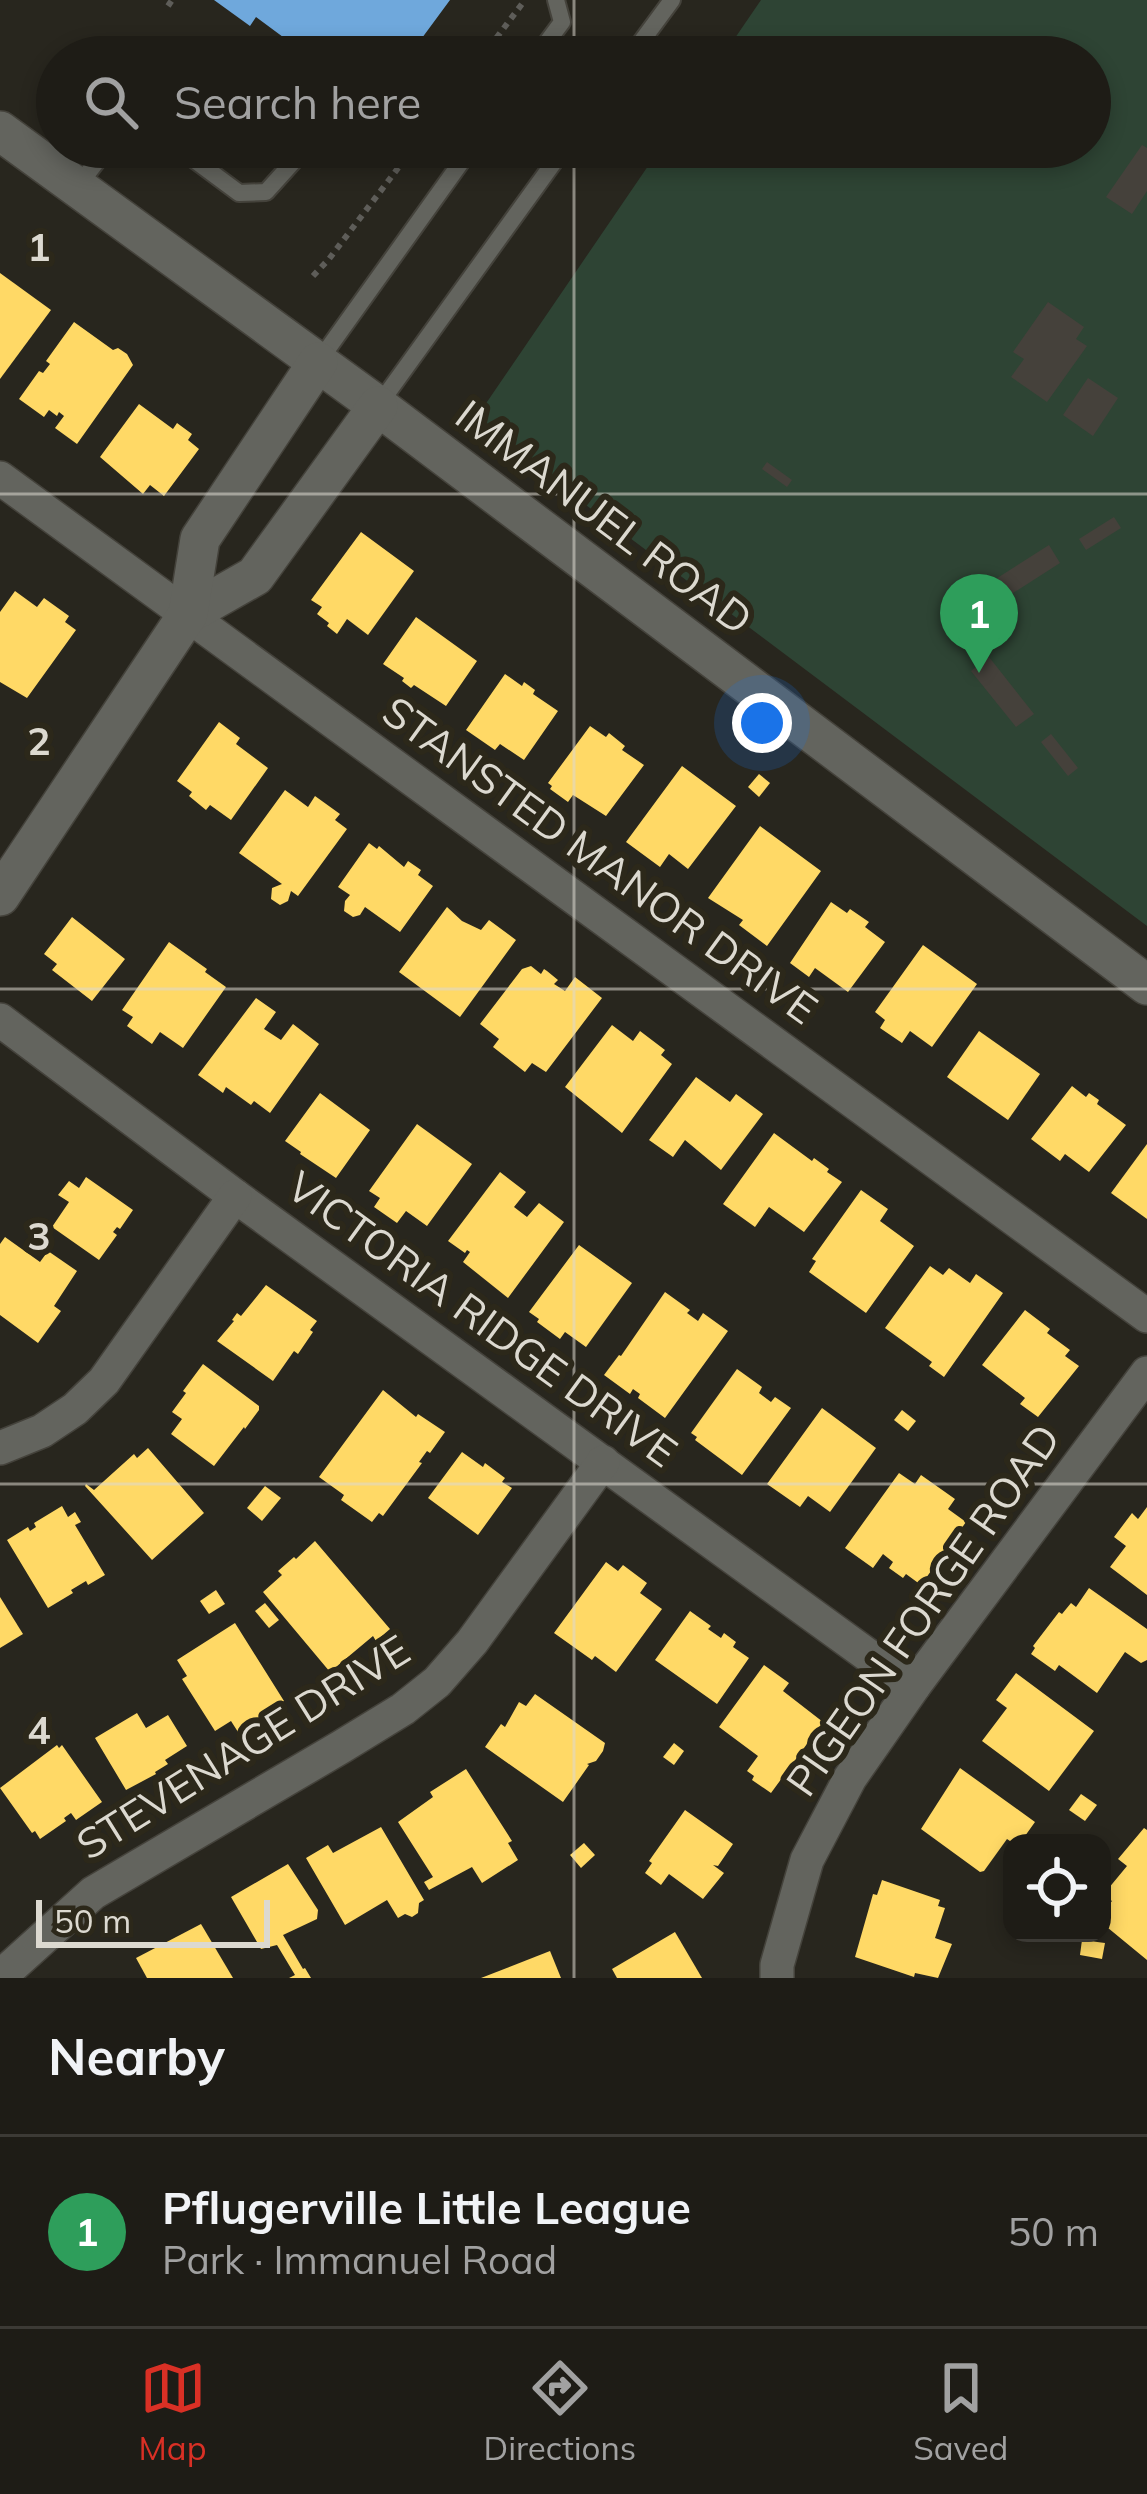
<!DOCTYPE html>
<meta charset="utf-8">
<style>
body{margin:0;font-family:Mulish,sans-serif;background:#26251f;color:#f1f3f6}
.controls{position:absolute;right:36px;bottom:36px;display:grid;overflow:hidden;border-radius:24px;box-shadow:0 6px 18px #0003}
.controls button{width:108px;height:108px;display:grid;place-items:center;padding:0;border:0;border-bottom:3px solid #3c3a35;background:#1e1c16;color:#f1f3f6;font:60px sans-serif}
.scale{position:absolute;left:36px;bottom:30px;width:234px;box-sizing:border-box;padding-left:12px;border:6px solid #dcd9d0;border-top:0;font-size:33px;line-height:42px;white-space:nowrap;color:#dcd9d0;-webkit-text-stroke:9px #2c281a;paint-order:stroke}
.you{position:absolute;left:762px;top:723px;width:42px;height:42px;margin:-30px;border:9px solid #fff;border-radius:50%;background:#1a73e8;box-shadow:0 0 0 18px #1a73e833}
.badge{display:grid;place-items:center;width:78px;height:78px;border-radius:50%;background:#d93025;color:#fff;font-size:39px;font-weight:700}
.pin{position:absolute;translate:-50% -99px;filter:drop-shadow(0 3px 6px #0008)}
.pin::after{content:'';position:absolute;top:63px;width:42px;height:36px;background:inherit;clip-path:polygon(0 0,100% 0,50% 100%)}
.list{margin:0;padding:0;list-style:none}
h2{display:flex;justify-content:space-between;align-items:center;height:156px;margin:0;padding:0 48px;font-size:51px}
h2 small{font-size:39px;font-weight:400;color:#a1a1a1}
.list li{display:grid;grid-template-columns:78px 1fr auto;gap:36px;align-items:center;box-sizing:border-box;height:192px;padding:0 48px;border-top:3px solid #3c3a35}
.list b{display:block;font-size:45px;white-space:nowrap}
.list p{margin:0;font-size:39px;white-space:nowrap;color:#a1a1a1}
.list em{font-size:39px;font-style:normal;color:#a1a1a1}
.icon{flex:none;width:66px;height:66px;fill:none;stroke:currentColor;stroke-width:2;stroke-linecap:round;stroke-linejoin:round}
.map{position:relative;flex:none;width:1147px;height:1978px;overflow:hidden}
.search{position:absolute;background:#1e1c16;box-shadow:0 6px 18px #0003;left:36px;right:36px;top:36px;height:132px;display:flex;align-items:center;gap:30px;box-sizing:border-box;padding:0 42px;border-radius:66px;color:#a1a1a1;font-size:45px}
.sheet{height:348px;background:#1e1c16}
nav{display:flex;justify-content:space-around;align-items:center;box-sizing:border-box;height:168px;border-top:3px solid #3c3a35;background:#1e1c16;font-size:33px;color:#a1a1a1}
nav a{display:grid;justify-items:center;gap:6px}
nav .on{color:#d93025}
.map>svg:first-child{display:block}
</style>
<div class="map">
<svg width="1147" height="1978" viewBox="0 0 1147 1978">
<rect width="100%" height="100%" fill="#28261e"/>
<!-- green -->
<polygon fill="#2e4434" points="761,0 1147,0 1147,926 474,421 661,147 1090,147 1090,57 722,57"/>
<!-- homes -->
<g fill="#ffd966">
<polygon points="0,273 51,310 0,379"/>
<polygon points="74,322 113,350 118,348 127,354 133,365 77,444 55,428 64,416 59,412 57,416 49,410 44,417 19,399 39,371 43,373 50,364 46,361"/>
<polygon points="139,404 173,429 177,423 192,434 188,440 199,449 164,496 150,485 143,494 100,457"/>
<polygon points="361,532 414,571 368,635 347,619 337,634 327,626 329,623 317,614 322,607 311,600"/>
<polygon points="15,591 37,607 44,598 69,616 65,622 76,630 27,698 0,682 0,612"/>
<polygon points="416,617 477,661 446,706 414,685 411,688 402,681 404,678 383,664"/>
<polygon points="505,674 522,686 524,682 535,690 533,694 558,711 524,760 500,744 495,750 466,730"/>
<polygon points="219,722 240,738 236,744 268,768 231,820 210,805 206,810 189,796 192,792 177,781"/>
<polygon points="590,726 606,737 609,733 625,746 622,750 644,765 606,816 573,795 568,802 550,789 552,786 548,783"/>
<polygon points="682,766 736,806 688,869 669,854 660,867 626,842"/>
<polygon points="759,774 770,783 759,797 748,787"/>
<polygon points="285,790 308,807 315,796 340,814 335,820 347,829 298,896 291,891 288,901 280,905 271,899 272,888 282,884 239,853"/>
<polygon points="760,826 821,871 767,946 739,925 743,920 708,898"/>
<polygon points="369,843 377,849 379,846 404,867 408,861 421,870 418,875 433,886 400,932 365,907 360,915 353,917 344,911 345,901 350,895 338,887"/>
<polygon points="831,902 847,913 850,909 869,922 865,927 885,942 848,992 815,968 809,977 790,963"/>
<polygon points="447,907 462,921 481,930 489,920 516,940 460,1017 399,972"/>
<polygon points="72,917 125,959 92,1001 52,970 57,964 44,954"/>
<polygon points="169,942 207,969 205,972 226,987 183,1048 160,1032 152,1044 127,1026 133,1017 122,1010"/>
<polygon points="923,945 977,984 932,1047 910,1031 902,1043 880,1028 885,1020 875,1012"/>
<polygon points="531,966 541,974 544,969 547,971 558,980 554,984 565,991 575,977 602,998 546,1072 532,1063 525,1072 493,1047 499,1039 480,1024 522,969"/>
<polygon points="256,998 276,1012 264,1029 281,1040 293,1024 319,1044 270,1113 254,1101 251,1105 226,1087 223,1093 198,1075"/>
<polygon points="612,1025 633,1041 640,1031 665,1050 661,1055 672,1064 622,1133 565,1087"/>
<polygon points="979,1031 1040,1074 1008,1120 947,1077"/>
<polygon points="696,1077 730,1102 736,1094 763,1114 721,1170 685,1140 673,1157 649,1140"/>
<polygon points="1072,1086 1086,1097 1089,1093 1099,1100 1097,1104 1126,1125 1089,1172 1065,1154 1060,1161 1031,1139"/>
<polygon points="320,1093 370,1130 336,1178 300,1154 301,1152 285,1141"/>
<polygon points="417,1124 472,1164 427,1226 406,1211 397,1223 374,1207 380,1198 369,1191"/>
<polygon points="774,1133 812,1161 814,1158 829,1169 827,1172 842,1182 804,1232 769,1207 755,1227 723,1204"/>
<polygon points="1147,1144 1147,1219 1111,1193"/>
<polygon points="500,1172 526,1192 514,1207 527,1217 539,1203 564,1222 508,1298 463,1262 470,1252 467,1250 465,1253 448,1241"/>
<polygon points="86,1177 133,1210 120,1229 117,1227 113,1232 117,1235 99,1260 52,1227 69,1202 58,1195 69,1181 79,1188"/>
<polygon points="861,1190 888,1209 880,1221 914,1246 866,1313 809,1272 816,1261 812,1259"/>
<polygon points="5,1237 40,1262 48,1251 77,1271 54,1306 61,1311 38,1343 0,1315 0,1244"/>
<polygon points="579,1245 632,1283 586,1347 565,1332 560,1339 537,1322 539,1319 529,1312"/>
<polygon points="930,1266 943,1275 949,1268 970,1283 976,1274 1003,1293 944,1377 929,1366 932,1362 885,1328"/>
<polygon points="266,1285 317,1321 310,1330 313,1332 298,1354 294,1351 273,1381 217,1341 234,1321 232,1320 237,1313 241,1316"/>
<polygon points="665,1292 690,1310 687,1313 698,1321 703,1313 728,1331 665,1418 638,1398 640,1394 633,1389 630,1394 604,1375 619,1355 621,1356"/>
<polygon points="1025,1310 1050,1329 1047,1333 1070,1350 1065,1356 1079,1366 1038,1417 1020,1404 1025,1398 982,1365"/>
<polygon points="203,1364 259,1406 259,1410 245,1429 244,1427 214,1466 171,1434 182,1419 172,1412 186,1393 183,1391"/>
<polygon points="737,1369 762,1387 759,1393 771,1402 775,1397 791,1408 742,1475 695,1440 697,1437 691,1433"/>
<polygon points="383,1390 416,1417 418,1414 445,1432 430,1453 427,1451 419,1462 422,1463 383,1516 379,1513 372,1522 341,1500 344,1495 319,1477"/>
<polygon points="822,1408 876,1448 830,1512 808,1496 800,1507 767,1484"/>
<polygon points="902,1410 916,1421 908,1431 894,1420"/>
<polygon points="148,1448 204,1513 152,1560 85,1486 86,1484 94,1490 134,1454 137,1458"/>
<polygon points="462,1452 483,1467 485,1463 505,1478 502,1482 512,1488 478,1535 428,1498"/>
<polygon points="899,1473 915,1484 921,1475 955,1499 948,1509 966,1522 921,1585 906,1574 903,1578 889,1568 893,1562 883,1554 873,1568 845,1548"/>
<polygon points="265,1486 281,1498 262,1521 247,1508"/>
<polygon points="62,1506 68,1517 75,1512 81,1522 75,1525 105,1575 88,1585 86,1581 71,1590 73,1593 48,1608 7,1540 28,1527 30,1531 36,1527 34,1523"/>
<polygon points="1147,1507 1147,1595 1110,1567 1126,1546 1114,1537 1132,1513 1138,1519"/>
<polygon points="315,1541 390,1629 376,1641 373,1636 330,1672 263,1592 282,1575 278,1571 294,1557 296,1559"/>
<polygon points="606,1562 618,1571 623,1565 647,1583 640,1593 662,1609 616,1672 595,1656 592,1660 554,1633"/>
<polygon points="1089,1588 1147,1629 1147,1660 1141,1663 1125,1652 1097,1693 1059,1665 1055,1671 1031,1654 1035,1648 1033,1646 1059,1612 1062,1614 1071,1603 1076,1607"/>
<polygon points="216,1590 225,1604 209,1614 200,1601"/>
<polygon points="0,1597 23,1634 0,1648"/>
<polygon points="265,1603 279,1620 269,1628 255,1611"/>
<polygon points="690,1611 711,1626 708,1629 721,1638 724,1633 736,1642 733,1647 749,1658 717,1704 655,1660"/>
<polygon points="235,1623 284,1701 238,1732 231,1721 215,1731 182,1679 187,1676 177,1660"/>
<polygon points="764,1665 789,1683 783,1691 823,1722 771,1793 752,1780 754,1776 747,1771 758,1756 719,1727"/>
<polygon points="1016,1673 1094,1731 1049,1791 982,1741 1007,1708 996,1700"/>
<polygon points="535,1694 605,1743 603,1751 596,1761 587,1764 589,1765 563,1802 485,1747 501,1724 505,1727 519,1702 526,1706"/>
<polygon points="137,1713 146,1728 168,1715 187,1746 165,1760 168,1764 155,1772 156,1774 126,1790 95,1738"/>
<polygon points="674,1743 684,1751 674,1765 663,1757"/>
<polygon points="57,1745 59,1748 62,1745 102,1802 76,1820 71,1813 64,1818 66,1821 40,1839 35,1831 32,1833 0,1788"/>
<polygon points="960,1768 1035,1822 1020,1843 1013,1843 1007,1839 984,1871 980,1872 921,1829"/>
<polygon points="466,1769 512,1841 508,1843 518,1860 482,1883 472,1867 429,1890 424,1882 433,1877 398,1822 433,1797 430,1792"/>
<polygon points="1081,1794 1097,1805 1085,1821 1069,1810"/>
<polygon points="685,1810 733,1844 718,1866 713,1865 724,1873 703,1899 669,1874 661,1885 645,1873 652,1863 649,1861"/>
<polygon points="381,1827 424,1900 419,1903 418,1913 412,1917 405,1914 398,1918 387,1900 345,1925 306,1858 328,1845 333,1853"/>
<polygon points="1144,1828 1147,1830 1147,1960 1102,1923 1102,1913 1112,1901 1103,1895 1127,1866 1118,1859"/>
<polygon points="584,1843 595,1855 581,1868 570,1855"/>
<polygon points="288,1864 318,1910 317,1919 283,1935 303,1969 305,1968 311,1978 289,1978 295,1975 277,1945 261,1949 231,1897"/>
<polygon points="882,1880 940,1900 938,1906 945,1908 935,1938 952,1944 938,1978 915,1973 914,1977 855,1957 873,1894 877,1895"/>
<polygon points="201,1924 233,1978 147,1978 136,1958"/>
<polygon points="675,1932 702,1978 617,1978 612,1969"/>
<polygon points="1082,1940 1105,1943 1102,1959 1080,1955"/>
<polygon points="550,1951 561,1978 481,1978"/>
</g>
<!-- schools -->
<polygon fill="#6fa8dc" points="214,0 450,0 408,57 356,57 341,46 333,57 310,57 256,17 250,26"/>
<!-- building -->
<g fill="#45413b">
<polygon points="1142,145 1147,148 1147,191 1132,214 1106,197"/>
<polygon points="1048,302 1084,327 1076,339 1087,346 1047,402 1011,377 1024,359 1013,352"/>
<polygon points="1088,378 1118,398 1093,436 1063,415"/>
<polygon points="767,462 792,480 787,487 762,469"/>
<polygon points="1114,517 1121,528 1086,550 1079,539"/>
<polygon points="1049,545 1060,563 999,602 988,584"/>
<polygon points="974,612 996,617 992,639 970,635"/>
<polygon points="989,657 1034,714 1016,727 971,671"/>
<polygon points="1051,734 1078,768 1068,776 1041,742"/>
</g>
<g fill="none" stroke-linecap="round" stroke-linejoin="round">
<defs>
<g id="service">
<polyline points="162,57 197,53 203,57"/>
<polyline points="536,57 562,22 556,0"/>
<polyline points="630,57 672,0"/>
<polyline points="177,147 239,193 266,192 294,161 295,147"/>
<polyline points="77,187 108,147"/>
<polyline points="319,361 472,147"/>
<polyline points="378,406 565,147"/>
</g>
<g id="minor">
<polyline points="0,478 1147,1316"/>
<polyline points="0,1020 235,1196 880,1664 914,1686"/>
<polyline points="0,1448 42,1431 75,1409 104,1381 235,1196"/>
<polyline points="0,1977 93,1893 341,1747 403,1709 437,1682 472,1642 603,1462"/>
<polyline points="777,1978 777,1965 807,1860 850,1778 914,1686 1147,1373"/>
</g>
<g id="tertiary">
<polyline points="0,131 378,406 1147,985"/>
<polyline points="188,614 255,576 378,406"/>
<polyline points="0,896 188,614 200,539 318,362"/>
</g>
</defs>
<!-- service casing -->
<use href="#service" stroke="#44423b" stroke-width="20"/>
<!-- minor casing -->
<use href="#minor" stroke="#44423b" stroke-width="36"/>
<!-- tertiary casing -->
<use href="#tertiary" stroke="#44423b" stroke-width="42"/>
<!-- path -->
<g stroke="#5e5d59" stroke-width="6" stroke-dasharray="6 6" stroke-linecap="butt">
<polyline points="168,6 172,0"/>
<polyline points="482,57 525,0"/>
<polyline points="313,276 329,259 414,147"/>
</g>
<!-- service -->
<use href="#service" stroke="#63645e" stroke-width="16"/>
<!-- minor -->
<use href="#minor" stroke="#63645e" stroke-width="33"/>
<!-- tertiary -->
<use href="#tertiary" stroke="#63645e" stroke-width="39"/>
</g>
<!-- grid -->
<path fill="none" stroke="#dcd9d0" stroke-width="3" stroke-opacity="0.55" d="M 574,0 L 574,57M 574,147 L 574,1978M 0,494 L 1147,494M 0,989 L 1147,989M 0,1484 L 1147,1484"/>
<g text-anchor="middle" stroke-width="12" stroke-linejoin="round" paint-order="stroke">
<!-- street labels -->
<g font-size="42" fill="#dcd9d0" stroke="#2c281a">
<text transform="translate(604 517) rotate(37)" y="15">IMMANUEL ROAD</text>
<text transform="translate(600 860) rotate(36)" y="15">STANSTED MANOR DRIVE</text>
<text transform="translate(482 1319) rotate(36)" y="15">VICTORIA RIDGE DRIVE</text>
<text transform="translate(923 1610) rotate(-55)" y="15">PIGEON FORGE ROAD</text>
<text transform="translate(243 1747) rotate(-32)" y="15">STEVENAGE DRIVE</text>
</g>
</g>
<g font-size="39" text-anchor="middle" font-weight="bold" fill="#dcd9d0" stroke="#2c281a" stroke-width="12" stroke-linejoin="round" paint-order="stroke">
<text x="39" y="261">1</text>
<text x="39" y="755">2</text>
<text x="39" y="1250">3</text>
<text x="39" y="1744">4</text>
</g>
</svg>
<div class="controls">
<button><svg class="icon" aria-label="locate" viewBox="0 0 24 24"><circle cx="12" cy="12" r="6"/><path d="M12 2v4M12 18v4M2 12h4M18 12h4"/></svg></button>
</div>
<div class="scale">50 m</div>
<div class="you"></div>
<div class="pin badge" style="left:979px;top:673px;background:#2e9e5b">1</div>
<div class="search"><svg class="icon" aria-label="search" viewBox="0 0 24 24"><circle cx="10" cy="10" r="6"/><path d="M15 15l6 6"/></svg>Search here</div>
</div>
<section class="sheet">
<h2>Nearby<small></small></h2>
<ul class="list">
<li><span class="badge" style="background:#2e9e5b">1</span><div><b>Pflugerville Little League</b><p>Park · Immanuel Road</p></div><em>50 m</em></li>
</ul>
</section>
<nav>
<a class="on"><svg class="icon" aria-label="map" viewBox="0 0 24 24"><path d="M3 6l6-2 6 2 6-2v14l-6 2-6-2-6 2zM9 4v14M15 6v14"/></svg>Map</a>
<a><svg class="icon" aria-label="directions" viewBox="0 0 24 24"><path d="M12 3l9 9-9 9-9-9zM9 14v-3h6M13 9l2 2-2 2"/></svg>Directions</a>
<a><svg class="icon" aria-label="saved" viewBox="0 0 24 24"><path d="M7 4h10v16l-5-4-5 4z"/></svg>Saved</a>
</nav>
